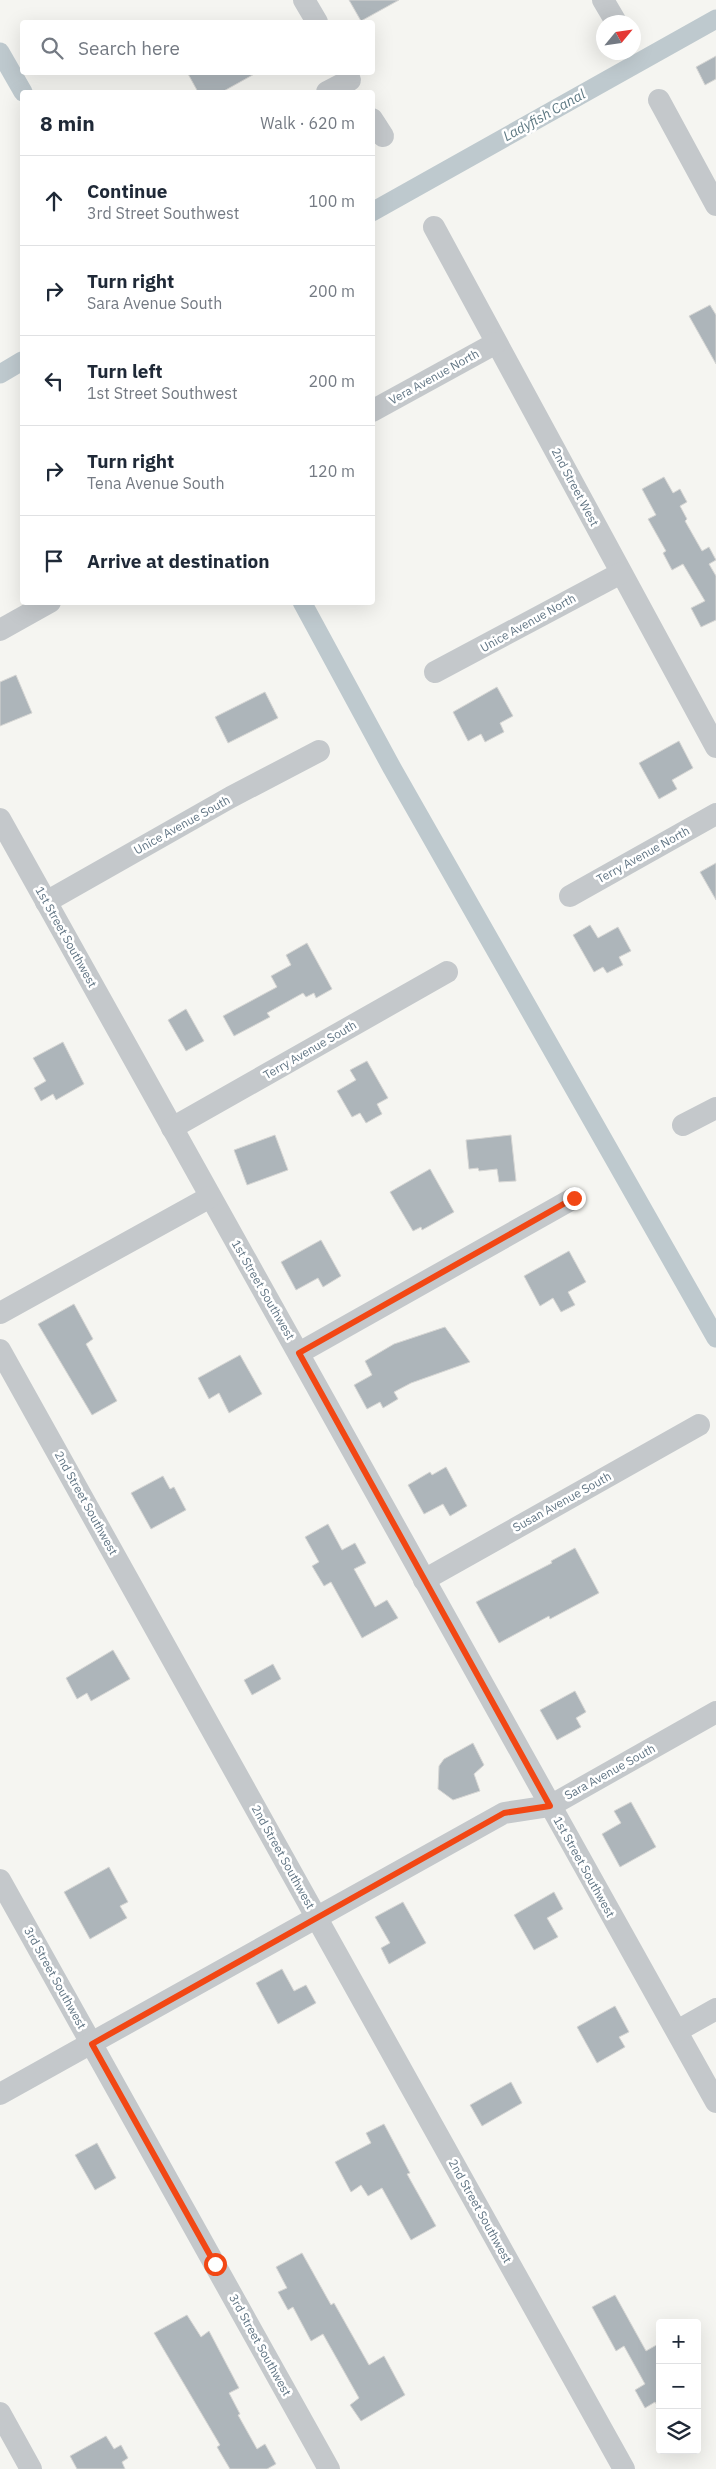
<!DOCTYPE html>
<meta charset="utf-8">
<style>
body{margin:0;font-family:"IBM Plex Sans",sans-serif;background:#f6f6f7;color:#1f2937}
.controls{position:absolute;right:15px;bottom:15px;display:grid;overflow:hidden;border-radius:5px;box-shadow:0 5px 20px #0002}
.controls button{width:45px;height:45px;display:grid;place-items:center;padding:0;border:0;border-bottom:1px solid #e0e1e3;background:#fff;color:#1f2937;font:25px sans-serif}
.compass{position:absolute;left:596px;top:15px;width:45px;height:45px;border-radius:50%;background:#fff;box-shadow:0 5px 20px #0002;rotate:61deg}
.stop{position:absolute;width:15px;height:15px;margin:-11px;border:4px solid #f24714;border-radius:50%;background:#fff}
.stop.end{background:#f24714;border-color:#fff;box-shadow:0 1px 5px #0008}
.list{margin:0;padding:0;list-style:none}
h2{display:flex;justify-content:space-between;align-items:center;height:65px;margin:0;padding:0 20px;font-size:21px}
h2 small{font-size:16px;font-weight:400;color:#747a83}
.list li{display:grid;grid-template-columns:32px 1fr auto;gap:15px;align-items:center;box-sizing:border-box;height:90px;padding:0 20px;border-top:1px solid #e0e1e3}
.list b{display:block;font-size:19px;white-space:nowrap}
.list p{margin:0;font-size:16px;white-space:nowrap;color:#747a83}
.list em{font-size:16px;font-style:normal;color:#747a83}
.icon{flex:none;width:28px;height:28px;fill:none;stroke:currentColor;stroke-width:2;stroke-linecap:round;stroke-linejoin:round}
.map{position:relative;flex:none;width:716px;height:2469px;overflow:hidden}
.search{position:absolute;background:#fff;box-shadow:0 5px 20px #0002;left:20px;top:20px;width:355px;height:55px;display:flex;align-items:center;gap:12px;box-sizing:border-box;padding:0 18px;border-radius:5px;color:#747a83;font-size:19px}
.panel{position:absolute;background:#fff;box-shadow:0 5px 20px #0002;left:20px;top:90px;width:355px;height:515px;border-radius:5px}
.map>svg:first-child{display:block}
</style>
<div class="map">
<svg width="716" height="2469" viewBox="0 0 716 2469">
<rect width="100%" height="100%" fill="#f5f5f1"/>
<g fill="none" stroke-linecap="round" stroke-linejoin="round">
<!-- canal -->
<g stroke="#bec9ce" stroke-width="19">
<polyline points="0,52 23,92"/>
<polyline points="372,212 716,19"/>
<polyline points="0,374 22,361"/>
<polyline points="302,602 392,768 716,1338"/>
</g>
</g>
<!-- building -->
<g fill="#adb5ba" stroke="#d6d6d4">
<polygon points="349,0 399,0 361,21"/>
<polygon points="716,56 716,79 705,85 696,67"/>
<polygon points="187,72 258,72 222,92 198,92"/>
<polygon points="710,305 716,315 716,364 689,316"/>
<polygon points="664,477 673,493 680,489 687,502 680,506 687,519 685,521 702,551 709,547 716,560 709,564 716,576 716,620 701,627 691,608 705,601 683,564 672,570 663,553 666,551 648,519 656,515 642,489"/>
<polygon points="16,675 32,713 0,726 0,682"/>
<polygon points="497,687 513,716 500,723 504,732 485,742 481,734 468,741 453,712"/>
<polygon points="265,692 278,718 228,743 215,717"/>
<polygon points="679,741 693,768 672,780 677,789 659,799 639,763"/>
<polygon points="716,863 716,900 700,872"/>
<polygon points="590,925 598,938 618,927 631,951 619,957 623,965 607,973 603,967 594,972 573,935"/>
<polygon points="307,943 332,989 316,998 314,993 306,997 303,993 267,1013 270,1017 234,1036 223,1016 277,987 271,976 291,965 286,955"/>
<polygon points="186,1009 204,1041 186,1051 168,1020"/>
<polygon points="63,1042 84,1084 56,1100 53,1094 41,1101 34,1088 46,1081 33,1058"/>
<polygon points="367,1061 388,1098 377,1104 382,1114 366,1123 360,1113 352,1117 337,1091 356,1080 350,1070"/>
<polygon points="275,1135 288,1170 247,1185 234,1150"/>
<polygon points="511,1135 516,1181 499,1182 497,1169 479,1171 478,1168 469,1169 466,1140"/>
<polygon points="430,1169 454,1212 422,1230 421,1227 413,1231 390,1192"/>
<polygon points="321,1240 341,1276 323,1287 318,1278 296,1290 281,1262"/>
<polygon points="569,1251 586,1282 568,1292 575,1305 561,1312 553,1298 540,1306 524,1276"/>
<polygon points="74,1304 93,1339 86,1344 117,1401 92,1415 38,1324"/>
<polygon points="445,1327 470,1362 411,1383 394,1392 398,1399 383,1408 380,1402 367,1409 354,1385 372,1375 365,1361 394,1344"/>
<polygon points="240,1355 262,1394 229,1413 219,1393 209,1399 198,1378"/>
<polygon points="446,1467 467,1506 450,1516 443,1504 424,1514 408,1485 430,1472 432,1475"/>
<polygon points="163,1476 170,1489 174,1487 186,1510 151,1529 131,1493"/>
<polygon points="328,1524 342,1550 355,1543 366,1563 354,1569 375,1607 387,1600 398,1618 362,1638 331,1582 324,1586 312,1566 319,1562 305,1537"/>
<polygon points="575,1548 599,1593 550,1619 549,1616 499,1643 476,1602 552,1563 551,1561"/>
<polygon points="113,1650 130,1679 91,1701 87,1693 77,1699 66,1678"/>
<polygon points="273,1664 281,1679 252,1695 244,1680"/>
<polygon points="575,1691 586,1712 576,1718 581,1727 557,1740 540,1710"/>
<polygon points="473,1743 484,1765 474,1774 480,1791 453,1800 438,1789 439,1766 444,1759"/>
<polygon points="631,1802 656,1847 620,1867 602,1834 621,1823 614,1811"/>
<polygon points="109,1867 128,1902 120,1906 127,1918 90,1939 64,1892"/>
<polygon points="554,1892 563,1909 547,1918 558,1937 534,1950 514,1915"/>
<polygon points="403,1902 426,1943 389,1964 381,1948 390,1943 375,1917"/>
<polygon points="282,1969 294,1991 306,1985 316,2003 278,2024 256,1983"/>
<polygon points="615,2006 629,2032 619,2037 625,2047 597,2063 577,2027"/>
<polygon points="511,2082 522,2103 482,2126 470,2105"/>
<polygon points="384,2124 410,2173 407,2174 436,2226 411,2240 382,2188 368,2196 361,2185 351,2192 335,2162 371,2143 366,2133"/>
<polygon points="97,2143 116,2178 95,2190 75,2155"/>
<polygon points="302,2253 331,2305 334,2303 369,2365 384,2356 405,2395 361,2421 350,2405 359,2398 323,2334 311,2341 293,2307 288,2310 278,2292 287,2288 276,2267"/>
<polygon points="615,2295 646,2351 660,2343 660,2410 655,2402 645,2408 635,2390 645,2384 624,2346 616,2351 592,2307"/>
<polygon points="187,2315 201,2337 209,2331 239,2388 229,2393 240,2414 238,2415 257,2449 265,2444 276,2464 267,2469 230,2469 217,2447 220,2445 154,2333"/>
<polygon points="106,2436 114,2449 121,2445 128,2458 122,2462 125,2469 77,2469 70,2456"/>
</g>
<g fill="none" stroke-linecap="round" stroke-linejoin="round">
<!-- minor -->
<g stroke="#c4c8cb" stroke-width="22">
<polyline points="304,0 317,22"/>
<polyline points="603,0 616,22"/>
<polyline points="327,92 350,80"/>
<polyline points="659,100 716,205"/>
<polyline points="372,119 383,136"/>
<polyline points="434,227 716,747"/>
<polyline points="372,411 496,343"/>
<polyline points="0,630 50,602"/>
<polyline points="435,672 621,573"/>
<polyline points="0,819 716,2102"/>
<polyline points="570,896 716,814"/>
<polyline points="46,902 231,797 319,751"/>
<polyline points="683,1125 716,1108"/>
<polyline points="172,1128 447,972"/>
<polyline points="0,1313 210,1197"/>
<polyline points="0,1350 624,2469"/>
<polyline points="299,1353 574,1198"/>
<polyline points="424,1580 699,1425"/>
<polyline points="0,1880 329,2469"/>
<polyline points="677,2031 716,2009"/>
<polyline points="0,2094 504,1813 550,1806 716,1712"/>
<polyline points="0,2413 31,2469"/>
</g>
</g>
<g fill="none" stroke-linecap="round" stroke-linejoin="round">
<!-- route -->
<polyline stroke="#f24714" stroke-width="6" points="215,2264 92,2044 504,1813 550,1806 299,1353 574,1198"/>
</g>
<g text-anchor="middle" stroke-width="5" stroke-linejoin="round" paint-order="stroke">
<!-- street labels -->
<g font-size="12" fill="#617584" stroke="#fff">
<text transform="translate(434 377) rotate(-29)" y="4">Vera Avenue North</text>
<text transform="translate(575 487) rotate(62)" y="4">2nd Street West</text>
<text transform="translate(528 623) rotate(-29)" y="4">Unice Avenue North</text>
<text transform="translate(182 825) rotate(-29)" y="4">Unice Avenue South</text>
<text transform="translate(643 855) rotate(-29)" y="4">Terry Avenue North</text>
<text transform="translate(66 937) rotate(61)" y="4">1st Street Southwest</text>
<text transform="translate(310 1050) rotate(-30)" y="4">Terry Avenue South</text>
<text transform="translate(263 1290) rotate(60)" y="4">1st Street Southwest</text>
<text transform="translate(562 1502) rotate(-29)" y="4">Susan Avenue South</text>
<text transform="translate(86 1503) rotate(61)" y="4">2nd Street Southwest</text>
<text transform="translate(610 1772) rotate(-29)" y="4">Sara Avenue South</text>
<text transform="translate(283 1857) rotate(61)" y="4">2nd Street Southwest</text>
<text transform="translate(584 1867) rotate(61)" y="4">1st Street Southwest</text>
<text transform="translate(55 1978) rotate(61)" y="4">3rd Street Southwest</text>
<text transform="translate(480 2211) rotate(61)" y="4">2nd Street Southwest</text>
<text transform="translate(260 2345) rotate(61)" y="4">3rd Street Southwest</text>
</g>
<!-- water labels -->
<g font-size="14" font-style="italic" fill="#5d7882" stroke="#fff">
<text transform="translate(544 115) rotate(-29)" y="5">Ladyfish Canal</text>
</g>
</g>
</svg>
<div class="controls">
<button>+</button>
<button>−</button>
<button><svg class="icon" aria-label="layers" viewBox="0 0 24 24"><path d="M12 4l9 5-9 5-9-5zM3 14l9 5 9-5"/></svg></button>
</div>
<svg class="compass" viewBox="-18 -18 36 36"><path d="M0-13l5 13h-10z" fill="#e53935"/><path d="M0 13l5-13h-10z" fill="#747a83"/></svg>
<div class="stop" style="left:215px;top:2264px"></div>
<div class="stop end" style="left:574px;top:1198px"></div>
<div class="search"><svg class="icon" aria-label="search" viewBox="0 0 24 24"><circle cx="10" cy="10" r="6"/><path d="M15 15l6 6"/></svg>Search here</div>
<section class="panel">
<h2>8 min<small>Walk · 620 m</small></h2>
<ul class="list">
<li><svg class="icon" aria-label="ahead" viewBox="0 0 24 24"><path d="M12 20V5M6 11l6-6 6 6"/></svg><div><b>Continue</b><p>3rd Street Southwest</p></div><em>100 m</em></li>
<li><svg class="icon" aria-label="right" viewBox="0 0 24 24"><path d="M7 20v-9h11M14 6l5 5-5 5"/></svg><div><b>Turn right</b><p>Sara Avenue South</p></div><em>200 m</em></li>
<li><svg class="icon" aria-label="left" viewBox="0 0 24 24"><path d="M17 20v-9H6M10 6l-5 5 5 5"/></svg><div><b>Turn left</b><p>1st Street Southwest</p></div><em>200 m</em></li>
<li><svg class="icon" aria-label="right" viewBox="0 0 24 24"><path d="M7 20v-9h11M14 6l5 5-5 5"/></svg><div><b>Turn right</b><p>Tena Avenue South</p></div><em>120 m</em></li>
<li><svg class="icon" aria-label="arrive" viewBox="0 0 24 24"><path d="M6 21V4h12l-3 4 3 4H6"/></svg><div><b>Arrive at destination</b></div></li>
</ul>
</section>
</div>
